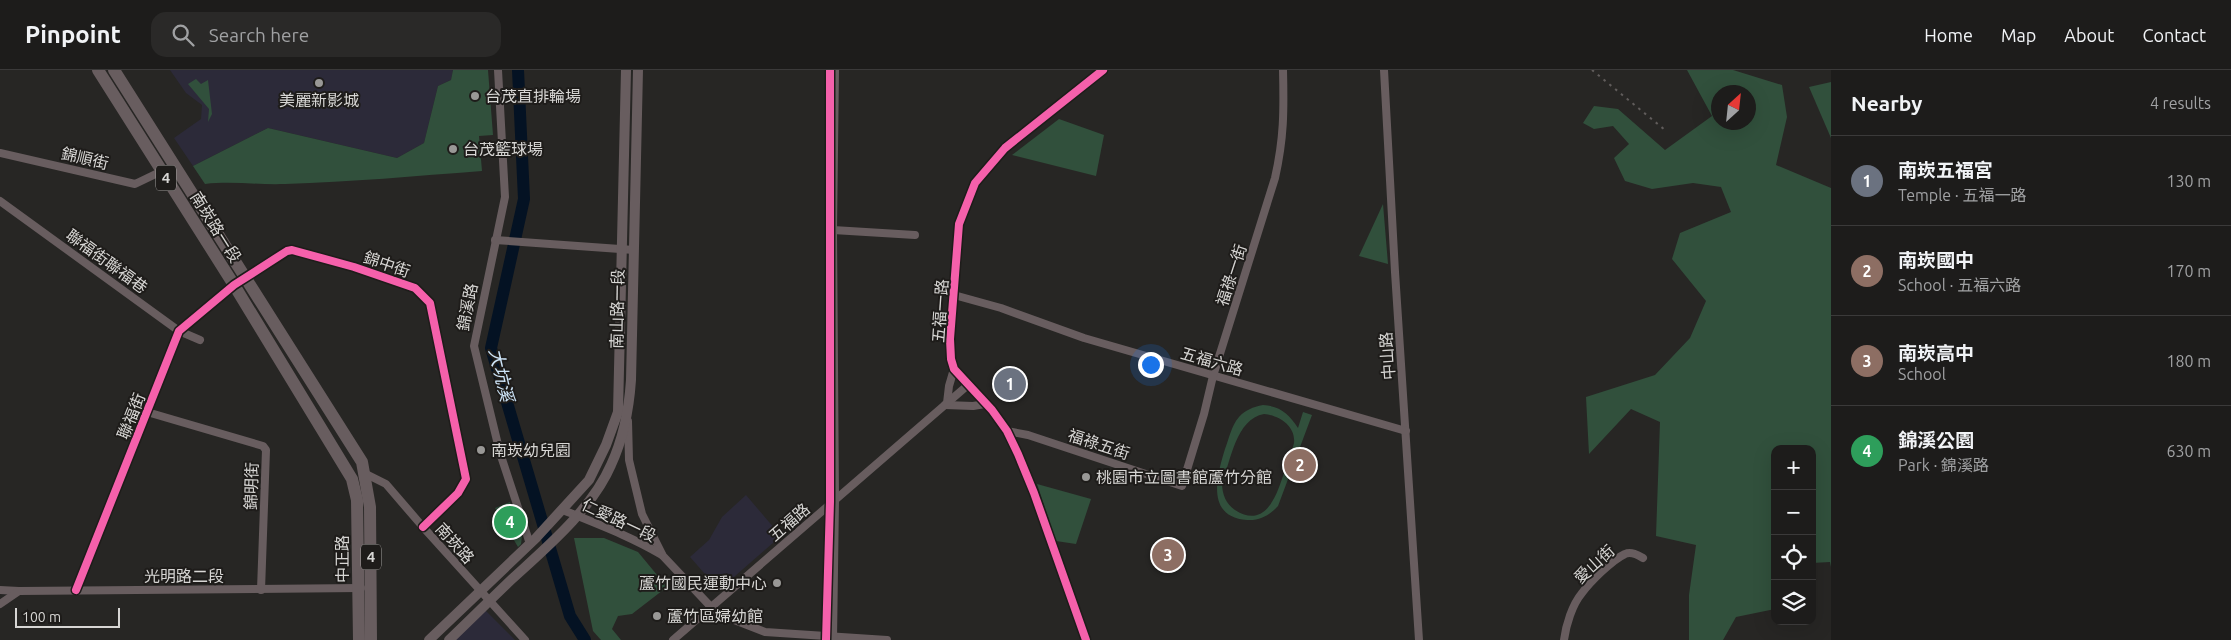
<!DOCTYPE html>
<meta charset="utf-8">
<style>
body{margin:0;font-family:Ubuntu,"Noto Sans TC",sans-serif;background:#2a2928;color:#f1f3f6}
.controls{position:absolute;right:15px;bottom:15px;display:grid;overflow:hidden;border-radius:10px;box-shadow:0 5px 20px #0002}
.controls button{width:45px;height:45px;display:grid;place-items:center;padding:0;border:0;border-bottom:1px solid #3b3a3a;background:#1d1c1b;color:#f1f3f6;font:25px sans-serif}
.compass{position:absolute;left:1711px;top:15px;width:45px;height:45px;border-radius:50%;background:#1d1c1b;box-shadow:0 5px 20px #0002;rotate:27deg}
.scale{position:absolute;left:15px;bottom:12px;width:105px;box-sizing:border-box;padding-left:5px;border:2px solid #d7d6d4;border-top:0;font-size:14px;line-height:18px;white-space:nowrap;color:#d7d6d4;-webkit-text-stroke:4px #1e1c1a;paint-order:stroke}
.you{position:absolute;left:1150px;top:294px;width:18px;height:18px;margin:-12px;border:4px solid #fff;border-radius:50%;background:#1a73e8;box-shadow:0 0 0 8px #1a73e833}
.badge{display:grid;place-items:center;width:32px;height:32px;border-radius:50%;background:#1a73e8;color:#fff;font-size:16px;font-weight:700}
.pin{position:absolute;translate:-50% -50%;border:2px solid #fff;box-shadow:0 1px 5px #0006}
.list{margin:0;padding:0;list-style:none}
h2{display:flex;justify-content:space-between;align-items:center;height:65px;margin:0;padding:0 20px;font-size:21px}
h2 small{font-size:16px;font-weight:400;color:#a0a1a3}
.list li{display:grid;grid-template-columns:32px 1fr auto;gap:15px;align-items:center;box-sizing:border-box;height:90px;padding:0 20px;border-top:1px solid #3b3a3a}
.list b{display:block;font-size:19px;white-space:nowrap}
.list p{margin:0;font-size:16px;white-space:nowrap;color:#a0a1a3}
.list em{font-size:16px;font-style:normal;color:#a0a1a3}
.icon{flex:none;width:28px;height:28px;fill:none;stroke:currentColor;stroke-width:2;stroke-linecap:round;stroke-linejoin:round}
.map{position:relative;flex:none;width:1831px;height:570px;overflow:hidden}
header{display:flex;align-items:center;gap:30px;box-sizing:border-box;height:70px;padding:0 25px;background:#1d1c1b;border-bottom:1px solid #3b3a3a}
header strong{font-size:24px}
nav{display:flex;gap:28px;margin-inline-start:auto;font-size:18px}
.search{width:350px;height:45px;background:#2a2928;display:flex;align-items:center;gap:12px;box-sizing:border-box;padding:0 18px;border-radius:15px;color:#a0a1a3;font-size:19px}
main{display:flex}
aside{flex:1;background:#1d1c1b}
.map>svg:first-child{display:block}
</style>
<header>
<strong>Pinpoint</strong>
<div class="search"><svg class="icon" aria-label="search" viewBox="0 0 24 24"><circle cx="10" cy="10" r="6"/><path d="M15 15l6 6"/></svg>Search here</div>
<nav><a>Home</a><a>Map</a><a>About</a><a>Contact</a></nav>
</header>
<main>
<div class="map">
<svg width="1831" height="570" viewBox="0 0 1831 570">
<rect width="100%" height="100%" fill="#272624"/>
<!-- commercial -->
<g fill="#2c2a39">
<polygon points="170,0 453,0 451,10 438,16 424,73 397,88 268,58 193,96 174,68 201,49 202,35 186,23"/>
<polygon points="746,425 781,466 719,520 690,487 709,470 722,447"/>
<polygon points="484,539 515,570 453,570"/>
</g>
<!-- green -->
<g fill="#31503c" fill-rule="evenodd">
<path d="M 453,0 L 488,0 L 493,65 L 479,66 L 482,101 C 416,106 351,112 285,114 C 258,115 232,111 205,114 L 193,96 L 268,58 L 397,88 L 424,73 L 438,16 L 451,10 Z"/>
<path d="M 1687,0 L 1733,0 L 1782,15 L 1787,47 L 1776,95 L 1831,118 L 1831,497 L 1830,492 L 1812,493 L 1812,379 L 1775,379 L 1775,539 L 1736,547 L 1723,570 L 1689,570 L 1689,525 L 1696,475 L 1656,466 L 1660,352 L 1631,339 L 1589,384 L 1586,327 L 1655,305 L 1690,268 L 1706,231 L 1672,189 L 1680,163 L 1731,142 L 1721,117 L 1693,113 L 1652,119 L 1625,111 L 1614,88 L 1629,74 L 1613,56 L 1594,59 L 1583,53 L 1594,36 L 1618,39 L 1665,80 L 1712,46 ZM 1718,22 L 1748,22 L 1748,52 L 1718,52 Z"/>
<polygon points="196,9 201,14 208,10 212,44 208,52 209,39 188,14"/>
<polygon points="1831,12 1831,68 1809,17"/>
<polygon points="1059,49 1104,65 1096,106 1012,85"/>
<polygon points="1383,134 1388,194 1359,186"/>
<path d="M 1263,335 C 1280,336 1289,344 1298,358 L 1303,342 L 1312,345 L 1278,436 C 1270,445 1260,451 1247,450 C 1205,447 1217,405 1225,379 C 1229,369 1231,356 1239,347 C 1245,340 1253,337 1263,335 ZM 1264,344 C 1279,345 1296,356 1294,373 C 1292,383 1287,393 1284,403 C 1277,424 1266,460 1235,440 C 1226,434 1222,424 1222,413 C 1231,390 1236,349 1264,344 Z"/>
<polygon points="1037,414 1091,429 1076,474 1056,471"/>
<polygon points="510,432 522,466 521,474 518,477 495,438"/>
<polygon points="574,468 604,468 638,482 667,517 632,544 618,546 612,559 621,570 601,570 593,561"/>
</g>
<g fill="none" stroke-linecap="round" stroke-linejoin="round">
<!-- river -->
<polyline stroke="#041223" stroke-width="12" points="518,0 524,129 491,278 570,546 585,570"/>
<!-- minor -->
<g stroke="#685d5f" stroke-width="8">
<polyline points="498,0 505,127 474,276 500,383 530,474"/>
<polyline points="1384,0 1395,202 1419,570"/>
<polyline points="0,83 135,114 162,101"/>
<polyline points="0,131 179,261 200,270"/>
<polyline points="833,160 915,165"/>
<polyline points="495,170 634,180"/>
<polyline points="954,225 1001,238 1084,268 1406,361"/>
<polyline points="947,333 949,316 954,299"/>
<polyline points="945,335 973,336 985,334"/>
<polyline points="147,342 263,376 266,380 261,520"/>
<polyline points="628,351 629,390 642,444 663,486 711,537 724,546 765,562 887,570"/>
<path d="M 1007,361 L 1028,365 L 1182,416 L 1204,344 L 1213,306 L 1275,108 C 1284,68 1284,41 1283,0"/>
<polyline points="364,405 366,404 386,414 423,457 525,570"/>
<path d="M 563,440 C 597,454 630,466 662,485"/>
<polyline points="0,520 19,521"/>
<polyline points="76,520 179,261 234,215 287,181 292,180 354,197 415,218 430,233 466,409 458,423 423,457"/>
<polyline points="0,534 19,521 361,518"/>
<polyline points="673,570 968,315"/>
<polyline points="833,570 835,430 833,160 835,0"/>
<polyline points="1086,570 1034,423 1018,384 1007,361 992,340 954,299 951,289 950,269 959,154 975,113 1005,78 1103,0"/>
<path d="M 1564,570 C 1566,555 1572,535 1582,523 C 1590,512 1612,490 1625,484 C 1631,481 1638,485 1643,488"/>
</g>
<!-- tertiary -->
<g stroke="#685d5f" stroke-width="10">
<polyline points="429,570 536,468 589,410 606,375 618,342 626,0"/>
<path d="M 449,570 C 470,550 491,529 512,509 C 547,477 592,439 611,395 C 624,367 629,340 631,310 L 638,0"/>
</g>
<!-- primary -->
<g stroke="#685d5f" stroke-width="12">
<polyline points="98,0 234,215 352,409 357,430 359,570"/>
<polyline points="114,0 362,392 370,437 371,570"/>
</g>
<!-- rail -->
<polyline stroke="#605c5b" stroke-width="2" stroke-dasharray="2.5 5" stroke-linecap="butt" points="1592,0 1665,60"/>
<defs>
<g id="cycleway">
<polyline points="76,520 179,261 234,215 287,181 292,180 354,197 415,218 430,233 466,409 458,423 423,457"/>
<polyline points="826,570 830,432 830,0"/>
<polyline points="1086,570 1034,423 1018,384 1007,361 992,340 954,299 951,289 950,269 959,154 975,113 1005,78 1103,0"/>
</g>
</defs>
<!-- cycleway casing -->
<use href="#cycleway" stroke="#1e1c1a" stroke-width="11"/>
<!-- cycleway -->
<use href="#cycleway" stroke="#f560ab" stroke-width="8"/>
</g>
<!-- markers -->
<g fill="#999896" stroke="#1e1c1a" stroke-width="2">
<circle cx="319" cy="13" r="5"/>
<circle cx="475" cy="26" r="5"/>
<circle cx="453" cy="79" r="5"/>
<circle cx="481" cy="380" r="5"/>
<circle cx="1086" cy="407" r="5"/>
<circle cx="777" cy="513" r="5"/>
<circle cx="657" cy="546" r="5"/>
</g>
<g text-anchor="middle" stroke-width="4" stroke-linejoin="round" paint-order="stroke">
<!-- shield labels -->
<g fill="#1e1c1a" stroke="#a09e9c" stroke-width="1">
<rect x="156" y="95.5" width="20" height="25" rx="4"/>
<rect x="361" y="474.5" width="20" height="25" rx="4"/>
</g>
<g font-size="15" font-weight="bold" fill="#d7d6d4">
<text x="166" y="113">4</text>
<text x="371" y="492">4</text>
</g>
<!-- poi labels -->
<g font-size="16" fill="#d7d6d4" stroke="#1e1c1a" text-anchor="start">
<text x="485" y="32">台茂直排輪場</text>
<text x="319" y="36" text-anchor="middle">美麗新影城</text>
<text x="463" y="85">台茂籃球場</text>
<text x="491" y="386">南崁幼兒園</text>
<text x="1096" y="413">桃園市立圖書館蘆竹分館</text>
<text x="767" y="519" text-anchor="end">蘆竹國民運動中心</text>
<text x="667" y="552">蘆竹區婦幼館</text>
</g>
<!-- street labels -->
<g font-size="16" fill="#d7d6d4" stroke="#1e1c1a">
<text transform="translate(85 88) rotate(13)" y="6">錦順街</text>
<text transform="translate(216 157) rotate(58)" y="6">南崁路一段</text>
<text transform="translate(107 191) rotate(36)" y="6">聯福街聯福巷</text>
<text transform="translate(387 194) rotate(19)" y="6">錦中街</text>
<text transform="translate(1231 205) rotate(-72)" y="6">福祿一街</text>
<text transform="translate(467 237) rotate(-79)" y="6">錦溪路</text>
<text transform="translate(617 239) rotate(-89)" y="6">南山路一段</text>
<text transform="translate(940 241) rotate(-86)" y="6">五福一路</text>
<text transform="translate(1387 286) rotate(-94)" y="6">中山路</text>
<text transform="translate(1212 291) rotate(16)" y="6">五福六路</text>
<text transform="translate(131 346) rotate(-68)" y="6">聯福街</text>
<text transform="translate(1099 374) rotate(18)" y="6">福祿五街</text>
<text transform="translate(251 416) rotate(-88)" y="6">錦明街</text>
<text transform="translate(619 450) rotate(25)" y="6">仁愛路一段</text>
<text transform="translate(789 452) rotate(-41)" y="6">五福路</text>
<text transform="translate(455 473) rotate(48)" y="6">南崁路</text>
<text transform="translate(342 489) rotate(-90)" y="6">中正路</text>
<text transform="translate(1594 494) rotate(-42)" y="6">愛山街</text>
<text x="184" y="512">光明路二段</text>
</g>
<!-- water labels -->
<g font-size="18" font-style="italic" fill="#cee5f9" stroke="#1e1c1a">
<text transform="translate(501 305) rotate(77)" y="6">大坑溪</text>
</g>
</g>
</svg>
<div class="controls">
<button>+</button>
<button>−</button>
<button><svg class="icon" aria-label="locate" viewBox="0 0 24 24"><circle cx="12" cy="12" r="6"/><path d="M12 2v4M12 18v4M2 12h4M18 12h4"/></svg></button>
<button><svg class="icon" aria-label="layers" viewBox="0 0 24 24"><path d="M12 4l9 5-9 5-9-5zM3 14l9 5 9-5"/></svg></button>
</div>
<svg class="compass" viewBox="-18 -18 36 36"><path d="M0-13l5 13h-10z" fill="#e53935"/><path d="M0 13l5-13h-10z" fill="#a0a1a3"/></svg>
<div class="scale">100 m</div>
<div class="you"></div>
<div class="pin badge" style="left:1010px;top:314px;background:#6b7280">1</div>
<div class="pin badge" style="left:1300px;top:395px;background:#8d6e63">2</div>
<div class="pin badge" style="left:1168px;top:485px;background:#8d6e63">3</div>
<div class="pin badge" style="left:510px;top:452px;background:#2e9e5b">4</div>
</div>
<aside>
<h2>Nearby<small>4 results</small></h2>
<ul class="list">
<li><span class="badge" style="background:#6b7280">1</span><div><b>南崁五福宮</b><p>Temple · 五福一路</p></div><em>130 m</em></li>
<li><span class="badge" style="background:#8d6e63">2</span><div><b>南崁國中</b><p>School · 五福六路</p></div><em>170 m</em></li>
<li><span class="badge" style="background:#8d6e63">3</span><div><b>南崁高中</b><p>School</p></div><em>180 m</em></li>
<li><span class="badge" style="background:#2e9e5b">4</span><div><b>錦溪公園</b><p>Park · 錦溪路</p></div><em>630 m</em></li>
</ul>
</aside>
</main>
